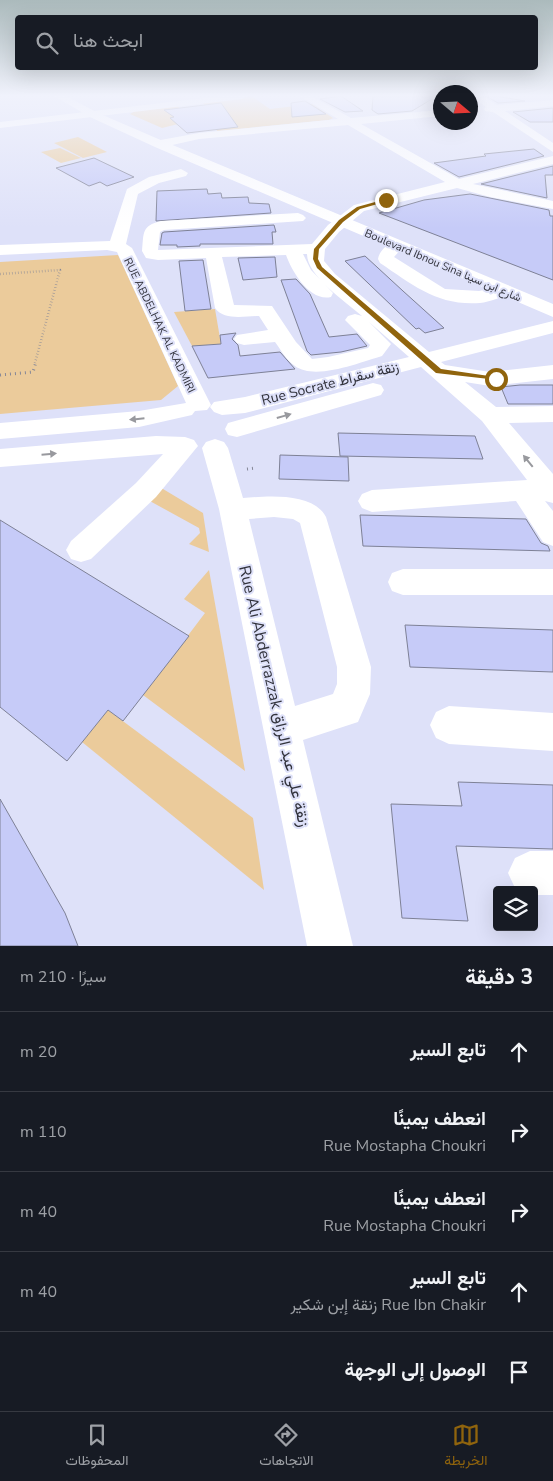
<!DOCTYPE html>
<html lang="ar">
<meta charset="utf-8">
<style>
body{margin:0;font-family:"Nunito Sans",Vazirmatn,sans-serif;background:#20242c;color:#f1f3f6;direction:rtl}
.controls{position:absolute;right:15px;bottom:15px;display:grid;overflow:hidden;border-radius:5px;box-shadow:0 5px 20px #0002}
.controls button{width:45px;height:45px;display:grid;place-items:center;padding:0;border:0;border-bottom:1px solid #363941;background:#171b24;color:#f1f3f6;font:25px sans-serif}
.compass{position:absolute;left:433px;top:85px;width:45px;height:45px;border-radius:50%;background:#171b24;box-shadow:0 5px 20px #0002;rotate:109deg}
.stop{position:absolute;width:15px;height:15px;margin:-11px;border:4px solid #90640d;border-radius:50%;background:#fff}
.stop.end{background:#90640d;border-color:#fff;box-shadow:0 1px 5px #0008}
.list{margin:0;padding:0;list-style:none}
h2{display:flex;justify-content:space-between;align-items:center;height:65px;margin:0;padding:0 20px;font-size:21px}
h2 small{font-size:16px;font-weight:400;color:#9ea1a6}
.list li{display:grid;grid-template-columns:32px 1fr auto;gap:15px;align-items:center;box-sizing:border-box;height:80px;padding:0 20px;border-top:1px solid #363941}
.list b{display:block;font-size:19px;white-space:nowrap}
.list p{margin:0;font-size:16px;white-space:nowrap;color:#9ea1a6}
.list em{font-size:16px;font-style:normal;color:#9ea1a6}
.icon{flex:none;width:28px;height:28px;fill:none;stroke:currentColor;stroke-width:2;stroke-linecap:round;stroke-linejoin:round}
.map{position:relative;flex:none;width:553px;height:946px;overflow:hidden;direction:ltr}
.search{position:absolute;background:#171b24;box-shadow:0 5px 20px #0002;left:15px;right:15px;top:15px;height:55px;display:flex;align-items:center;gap:12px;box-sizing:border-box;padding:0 18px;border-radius:5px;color:#9ea1a6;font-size:19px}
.sheet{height:465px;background:#171b24}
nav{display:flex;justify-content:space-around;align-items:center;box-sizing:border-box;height:70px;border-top:1px solid #363941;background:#171b24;font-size:14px;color:#9ea1a6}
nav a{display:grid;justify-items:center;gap:2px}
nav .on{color:#90640d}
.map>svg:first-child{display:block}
</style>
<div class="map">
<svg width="553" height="946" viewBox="0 0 553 946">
<rect width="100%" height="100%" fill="#dee1f9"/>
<!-- green -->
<g fill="#ebcb9b">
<polygon points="251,96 270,109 312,104 333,118 329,120 217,131 212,116 218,114 202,103"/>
<polygon points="177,106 185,112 202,118 162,128 130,114 135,111"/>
<polygon points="78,137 107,152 83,158 54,143"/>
<polygon points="60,148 81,158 61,163 41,152"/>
<polygon points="118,255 178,386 161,400 0,414 0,262"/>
<polygon points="215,309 221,344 192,346 174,312"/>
<polygon points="158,486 203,513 209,552 189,544 200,533 199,528 148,500"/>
<polygon points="209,570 245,771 143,695 205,613 184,599"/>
<polygon points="108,710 253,818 264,890 82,742"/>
</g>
<!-- building -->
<g fill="#c6cbf8" stroke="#7e8196">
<polygon points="341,96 363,111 345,112 320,99"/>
<polygon points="373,96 437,96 412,111 378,114 372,110"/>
<polygon points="486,96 496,96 525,101 498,103"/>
<polygon points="305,101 326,114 292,117 291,103"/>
<polygon points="221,103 238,127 187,133 170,118 174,117 164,110"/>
<polygon points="553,108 553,122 530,122 513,112"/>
<polygon points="534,149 544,156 459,177 434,163 486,156 484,154"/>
<polygon points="94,158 134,177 107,186 100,182 89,186 56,168"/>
<polygon points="553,166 553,175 545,175 547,198 481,184"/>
<polygon points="207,189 208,194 221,193 222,198 248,197 249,203 269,204 271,213 156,221 157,191"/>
<polygon points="470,194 549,210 550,216 553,216 553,280 379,213 424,200"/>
<polygon points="274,225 276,232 272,232 273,244 200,244 200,246 177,247 177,245 160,245 162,233 164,232"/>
<polygon points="365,256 403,291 444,328 425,333 419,328 416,329 345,261"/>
<polygon points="275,257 277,277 243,280 238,258"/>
<polygon points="203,260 211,309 185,311 179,261"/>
<polygon points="296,279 310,294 329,337 357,334 367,346 341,352 311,355 307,351 281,280"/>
<polygon points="236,333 232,339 238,345 240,356 280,352 295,369 208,378 192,346 221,344 220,335"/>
<polygon points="520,385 553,385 553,404 508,404 501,387"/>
<polygon points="338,433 475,436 483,459 340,456"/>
<polygon points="280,455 348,457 349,481 279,479"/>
<polygon points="360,515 526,519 541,543 548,546 550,551 363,546"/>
<polygon points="0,520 189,636 123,721 108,710 67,761 0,707"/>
<polygon points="405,625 553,630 553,672 410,667"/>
<polygon points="458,782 553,785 553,849 456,846 468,921 402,918 391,804 462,806"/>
<polygon points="0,799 65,913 78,946 0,946"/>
</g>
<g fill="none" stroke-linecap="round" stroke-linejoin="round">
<!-- path-far1 -->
<polyline stroke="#858797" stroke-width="2.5" stroke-dasharray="0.5 2.5" stroke-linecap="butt" points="0,274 60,270 35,363"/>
<!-- path -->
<g stroke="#858797" stroke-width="3" stroke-dasharray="1 4" stroke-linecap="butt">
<polyline points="0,375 33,372 36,362"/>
<polyline points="247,469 256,468"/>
</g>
<!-- minor -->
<g fill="#fff" fill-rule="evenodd">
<polygon points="221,96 247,96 242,99 0,128 0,122"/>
<path d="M 300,96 L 311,96 L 351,118 L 440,110 L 440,116 L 361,124 L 459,179 L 553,156 L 553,164 L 473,184 L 553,201 L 553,209 L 490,197 L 457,188 L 364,211 L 339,232 L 325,249 L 324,261 L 335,274 L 429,352 L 553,321 L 553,333 L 441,362 L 445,365 L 490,372 L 553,365 L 553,379 L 490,386 L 465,382 L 496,407 L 553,406 L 553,422 L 509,423 L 553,474 L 553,503 L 545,501 L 553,511 L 553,546 L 543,542 L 516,501 L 372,512 L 362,508 L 358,501 L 362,494 L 372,490 L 527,480 L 482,421 L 421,367 L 245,413 L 222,415 L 214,412 L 210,407 L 214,402 L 245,397 L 409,357 L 369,322 L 391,344 L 382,356 C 361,362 315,381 295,366 C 286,360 281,350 275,342 L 244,345 L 237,343 L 234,339 L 237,335 L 268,330 L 259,316 C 245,316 224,321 215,308 L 206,258 L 158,260 L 146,258 L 142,251 C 144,233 141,226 161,221 L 298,213 L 303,215 L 306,218 L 303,221 L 164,230 L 160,232 L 158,250 L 312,244 L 328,225 L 354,205 L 445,182 L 348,125 L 199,139 L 159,148 L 153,144 L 155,141 L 199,133 L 338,119 ZM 303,254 L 307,254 C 307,276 346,302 362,316 L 355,314 L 348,316 L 345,320 L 370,345 L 368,348 L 328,357 L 312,359 L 296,342 L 272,306 L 234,305 L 222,257 L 286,255 C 292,272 310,302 331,297 L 333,293 L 311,270 Z"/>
<polygon points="472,96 483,96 497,105 553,100 553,106 505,111 553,143 553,152 493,112 485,111 484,109 486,107"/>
<polygon points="181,169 188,173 186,176 159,183 138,194 126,244 132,248 211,405 207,410 195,411 192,415 139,427 0,439 0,423 139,411 186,403 117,252 107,250 0,255 0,245 110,241 127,189 149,177"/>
<path d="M 397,240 L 403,242 L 405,245 L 394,257 L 445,289 L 479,291 L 504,285 L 510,286 L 513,290 L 510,294 C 501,297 490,302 480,303 C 437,306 413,285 380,263 L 378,259 C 379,251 389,242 397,240 Z"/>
<polygon points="373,383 381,385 384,390 381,395 237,437 228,435 225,429 228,423"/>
<polygon points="156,436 185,437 194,440 198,446 156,497 91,559 81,562 71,559 66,550 71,541 136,483 163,454 0,467 0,449"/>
<path d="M 215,439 L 224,442 L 228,448 L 243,498 C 268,496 313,492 326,517 L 371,667 L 370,694 L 358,722 L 303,740 L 353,946 L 307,946 L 219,509 L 202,448 L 206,442 ZM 274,517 L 293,519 L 300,523 L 337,667 L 337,684 L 333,694 L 295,706 L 249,519 Z"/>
<polygon points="403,569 553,569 553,595 403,595 392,591 388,582 392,573"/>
<polygon points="449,706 553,713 553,751 449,744 436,738 430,725 436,712"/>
<polygon points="530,851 553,851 553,895 534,895 534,890 515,888 508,873 515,858"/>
</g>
<!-- major -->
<polygon fill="#fff" fill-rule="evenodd" points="54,96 66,96 98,113 163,141 553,304 553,317 155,147 90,117"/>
</g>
<!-- one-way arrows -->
<defs><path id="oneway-solid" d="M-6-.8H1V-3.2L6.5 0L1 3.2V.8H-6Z" transform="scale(1.25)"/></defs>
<g fill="#98999e">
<use href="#oneway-solid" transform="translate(284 416) rotate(-16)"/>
<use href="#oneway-solid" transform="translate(137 419) rotate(174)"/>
<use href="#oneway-solid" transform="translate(49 454) rotate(-5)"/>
<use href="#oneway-solid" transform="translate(528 461) rotate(-129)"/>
</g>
<!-- sky -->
<linearGradient id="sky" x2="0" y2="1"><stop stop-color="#abbabc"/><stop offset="0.42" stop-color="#f0f2fc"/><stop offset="1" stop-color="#f0f2fc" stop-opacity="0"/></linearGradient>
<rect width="553" height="228" fill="url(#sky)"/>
<!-- route -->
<polygon fill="#90640d" points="386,199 388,201 360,209 343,222 319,249 318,259 322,267 441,369 496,377 498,377 498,380 436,373 317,268 313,259 314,249 339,220 357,207"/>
<g text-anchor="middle" stroke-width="4" stroke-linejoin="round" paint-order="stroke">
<!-- far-street labels -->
<g font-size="11" fill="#32333c" stroke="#dee1f9">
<text transform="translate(443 265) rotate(23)" y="4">Boulevard Ibnou Sina شارع ابن سينا</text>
<text transform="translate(160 325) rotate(64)" y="4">RUE ABDELHAK AL KADMIRI</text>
</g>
<!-- street labels -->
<g font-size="14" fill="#32333c" stroke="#dee1f9">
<text transform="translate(330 383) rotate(-14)" y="5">Rue Socrate زنقة سقراط</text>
</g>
<!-- near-street labels -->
<g font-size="16" fill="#32333c" stroke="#dee1f9">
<text transform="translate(275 696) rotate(77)" y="6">Rue Ali Abderrazzak زنقة علي عبد الرزاق</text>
</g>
</g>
</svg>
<div class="controls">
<button><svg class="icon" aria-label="layers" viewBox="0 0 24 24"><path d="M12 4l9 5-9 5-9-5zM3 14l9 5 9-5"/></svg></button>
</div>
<svg class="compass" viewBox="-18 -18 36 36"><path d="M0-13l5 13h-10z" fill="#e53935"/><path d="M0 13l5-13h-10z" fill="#9ea1a6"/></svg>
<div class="stop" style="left:496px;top:379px"></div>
<div class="stop end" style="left:386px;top:200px"></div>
<div class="search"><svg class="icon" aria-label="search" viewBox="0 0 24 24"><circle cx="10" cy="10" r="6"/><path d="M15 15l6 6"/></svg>ابحث هنا</div>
</div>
<section class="sheet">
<h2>3 دقيقة<small>سيرًا · 210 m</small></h2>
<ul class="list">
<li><svg class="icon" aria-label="ahead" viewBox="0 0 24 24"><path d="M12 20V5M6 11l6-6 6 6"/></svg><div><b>تابع السير</b></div><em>20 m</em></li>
<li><svg class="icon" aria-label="right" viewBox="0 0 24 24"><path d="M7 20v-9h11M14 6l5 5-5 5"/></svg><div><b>انعطف يمينًا</b><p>Rue Mostapha Choukri</p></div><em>110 m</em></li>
<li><svg class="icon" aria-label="right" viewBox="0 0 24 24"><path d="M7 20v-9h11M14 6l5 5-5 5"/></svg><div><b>انعطف يمينًا</b><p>Rue Mostapha Choukri</p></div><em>40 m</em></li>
<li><svg class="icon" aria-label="ahead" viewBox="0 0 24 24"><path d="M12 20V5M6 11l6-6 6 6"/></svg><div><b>تابع السير</b><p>Rue Ibn Chakir زنقة إبن شكير</p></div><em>40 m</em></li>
<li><svg class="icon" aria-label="arrive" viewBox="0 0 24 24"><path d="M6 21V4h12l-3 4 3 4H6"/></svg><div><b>الوصول إلى الوجهة</b></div></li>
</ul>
</section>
<nav>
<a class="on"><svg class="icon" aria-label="map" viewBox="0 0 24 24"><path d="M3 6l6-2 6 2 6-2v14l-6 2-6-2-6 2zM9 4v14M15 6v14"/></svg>الخريطة</a>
<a><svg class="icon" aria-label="directions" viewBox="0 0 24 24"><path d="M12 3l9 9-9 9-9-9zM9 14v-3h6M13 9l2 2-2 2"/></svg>الاتجاهات</a>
<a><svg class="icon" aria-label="saved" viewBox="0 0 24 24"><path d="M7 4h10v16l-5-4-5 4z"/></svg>المحفوظات</a>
</nav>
